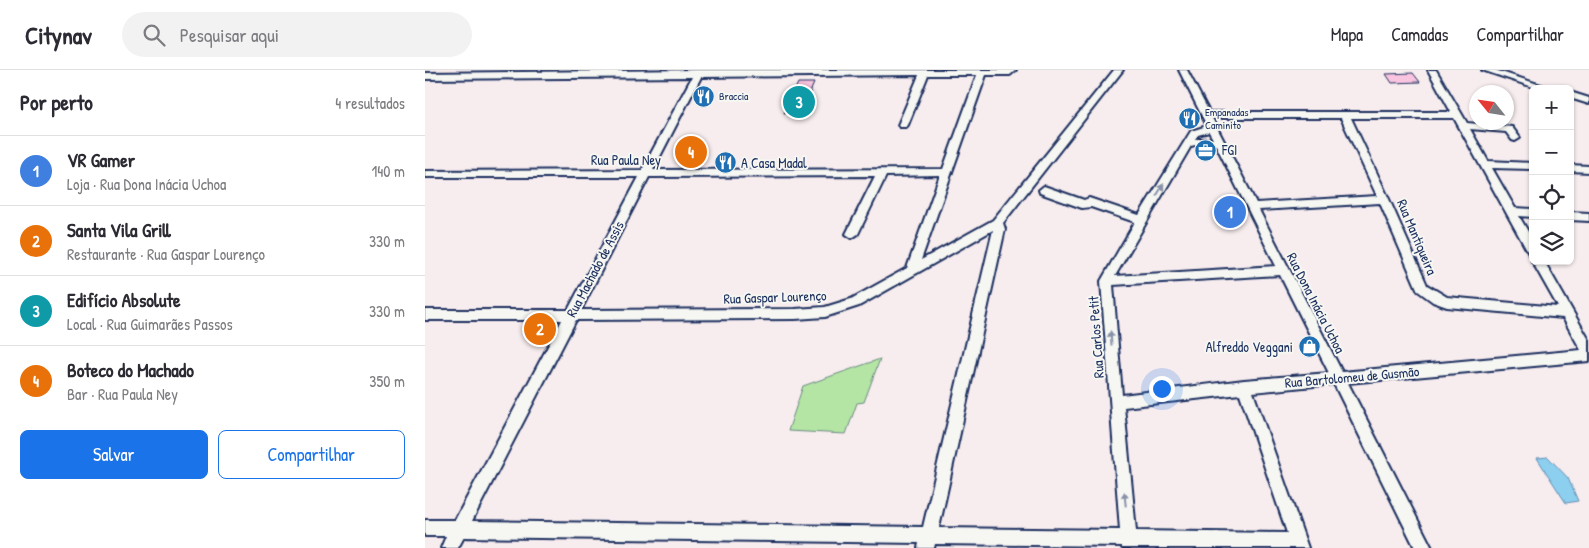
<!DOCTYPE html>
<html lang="pt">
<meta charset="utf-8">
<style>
body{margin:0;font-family:"Patrick Hand",sans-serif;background:#f2f2f3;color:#2b2b33}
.controls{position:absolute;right:15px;top:15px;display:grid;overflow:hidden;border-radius:8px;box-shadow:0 1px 4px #0004}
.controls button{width:45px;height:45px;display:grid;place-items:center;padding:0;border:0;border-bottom:1px solid #e1e1e2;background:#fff;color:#2b2b33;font:25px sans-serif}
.compass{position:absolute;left:1044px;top:15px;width:45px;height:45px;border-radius:50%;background:#fff;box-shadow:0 1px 4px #0004;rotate:300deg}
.you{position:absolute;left:736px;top:318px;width:18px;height:18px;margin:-12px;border:4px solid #fff;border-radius:50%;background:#1a73e8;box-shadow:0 0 0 8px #1a73e833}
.badge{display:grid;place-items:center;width:32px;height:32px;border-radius:50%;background:#1a73e8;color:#fff;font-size:16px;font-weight:700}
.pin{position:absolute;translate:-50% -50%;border:2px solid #fff;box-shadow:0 1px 5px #0006}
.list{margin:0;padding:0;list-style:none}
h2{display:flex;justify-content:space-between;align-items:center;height:65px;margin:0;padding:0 20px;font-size:21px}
h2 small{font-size:16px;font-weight:400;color:#7c7c81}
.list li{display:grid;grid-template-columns:32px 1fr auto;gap:15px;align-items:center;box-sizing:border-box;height:70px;padding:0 20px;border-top:1px solid #e1e1e2}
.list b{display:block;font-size:19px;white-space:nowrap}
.list p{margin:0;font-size:16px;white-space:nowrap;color:#7c7c81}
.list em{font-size:16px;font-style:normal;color:#7c7c81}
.actions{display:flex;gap:10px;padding:15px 20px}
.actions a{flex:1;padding:11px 0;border:1px solid #1a73e8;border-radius:8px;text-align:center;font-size:18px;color:#1a73e8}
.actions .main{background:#1a73e8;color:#fff}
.icon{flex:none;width:28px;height:28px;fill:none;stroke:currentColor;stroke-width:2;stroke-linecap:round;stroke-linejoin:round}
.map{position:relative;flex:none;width:1164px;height:478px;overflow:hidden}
header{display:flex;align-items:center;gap:30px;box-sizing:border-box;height:70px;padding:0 25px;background:#fff;border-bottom:1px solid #e1e1e2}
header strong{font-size:24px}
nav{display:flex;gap:28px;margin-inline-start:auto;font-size:18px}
.search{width:350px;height:45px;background:#f2f2f3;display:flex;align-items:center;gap:12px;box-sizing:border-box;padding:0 18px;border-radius:28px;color:#7c7c81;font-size:19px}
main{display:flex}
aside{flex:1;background:#fff}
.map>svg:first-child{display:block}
</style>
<header>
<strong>Citynav</strong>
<div class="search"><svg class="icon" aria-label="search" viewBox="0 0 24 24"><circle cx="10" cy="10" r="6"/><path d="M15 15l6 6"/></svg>Pesquisar aqui</div>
<nav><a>Mapa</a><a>Camadas</a><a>Compartilhar</a></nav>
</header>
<main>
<aside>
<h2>Por perto<small>4 resultados</small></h2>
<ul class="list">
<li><span class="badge" style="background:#3f7fe0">1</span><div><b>VR Gamer</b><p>Loja · Rua Dona Inácia Uchoa</p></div><em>140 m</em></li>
<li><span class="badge" style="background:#e8710a">2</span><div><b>Santa Vila Grill</b><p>Restaurante · Rua Gaspar Lourenço</p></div><em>330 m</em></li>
<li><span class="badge" style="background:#0f9aa8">3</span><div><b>Edifício Absolute</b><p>Local · Rua Guimarães Passos</p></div><em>330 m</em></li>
<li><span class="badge" style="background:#e8710a">4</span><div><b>Boteco do Machado</b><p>Bar · Rua Paula Ney</p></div><em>350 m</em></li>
</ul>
<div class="actions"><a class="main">Salvar</a><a>Compartilhar</a></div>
</aside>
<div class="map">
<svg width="1164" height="478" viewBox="0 0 1164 478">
<rect width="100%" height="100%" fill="#f7ecee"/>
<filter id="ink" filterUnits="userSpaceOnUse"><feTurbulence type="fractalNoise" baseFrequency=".02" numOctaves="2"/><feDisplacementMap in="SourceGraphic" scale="10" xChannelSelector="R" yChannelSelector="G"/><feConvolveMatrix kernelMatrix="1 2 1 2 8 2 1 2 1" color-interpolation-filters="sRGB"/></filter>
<g filter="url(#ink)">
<!-- green -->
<polygon fill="#b5e5a4" stroke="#688a81" points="455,289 439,332 432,333 421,364 363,361 378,316"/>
<!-- water -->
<polygon fill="#8dcfef" stroke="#5f8fb5" points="1123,387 1143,408 1153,431 1141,433 1112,388"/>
<!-- building -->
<g fill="#f9c4df" stroke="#1b2f5e">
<polygon points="988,3 995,12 967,13 961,4"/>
<polygon points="373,13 389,13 376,44 359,43"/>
</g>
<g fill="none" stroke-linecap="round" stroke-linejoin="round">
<defs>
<g id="minor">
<path d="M 271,0 L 591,0 L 585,5 L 561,5 L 496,190 L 568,150 L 689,0 L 698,0 L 578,153 L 580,159 L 514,458 L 695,460 L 676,211 L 710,152 L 666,137 L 657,138 L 615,123 L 614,120 L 619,116 L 659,130 L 664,128 L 714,145 L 766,61 L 782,56 L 754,0 L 762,0 L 784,42 L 1026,42 L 1003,0 L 1011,0 L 1042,53 L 1087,57 L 1095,68 L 1090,71 L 1087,70 L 1081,62 L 1045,59 L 1063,91 L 1108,93 L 1108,99 L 1067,98 L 1090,138 L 1108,139 L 1108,147 L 1094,146 L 1108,170 L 1108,185 L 1104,184 L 1029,48 L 926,48 L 964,129 L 1002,215 L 1022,227 L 1133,237 L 1107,191 L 1119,191 L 1164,270 L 1164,291 L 923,313 L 1007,478 L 990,478 L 909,314 L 828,322 L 883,478 L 697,478 L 697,476 L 510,474 L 509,478 L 493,478 L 494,473 L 39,467 L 33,478 L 16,478 L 21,466 L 0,466 L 0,450 L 30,450 L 137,250 L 0,250 L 0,240 L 143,240 L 214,107 L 0,107 L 0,101 L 217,100 L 267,7 L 0,9 L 0,3 ZM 494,5 L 473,55 L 475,57 L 481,57 L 483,55 L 503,5 L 552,5 L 518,99 L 228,100 L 276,7 ZM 787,48 L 916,48 L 952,126 L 831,133 ZM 784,62 L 788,69 L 770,69 L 773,65 ZM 770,75 L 791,75 L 851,196 L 690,206 L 766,76 ZM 515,105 L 482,198 L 426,229 L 400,237 L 370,239 L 156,240 L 224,107 L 450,106 L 421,164 L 427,168 L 433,164 L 461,106 ZM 955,133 L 993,221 L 1008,232 L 1022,237 L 1138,248 L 1156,280 L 917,302 L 834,140 ZM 568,160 L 498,457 L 47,451 L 151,250 L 370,249 L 400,247 L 434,236 ZM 855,205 L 904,303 L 819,310 L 697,325 L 688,215 ZM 815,324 L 862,463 L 711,461 L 699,337 Z"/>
<polygon points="1057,0 1070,0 1128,19 1114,19"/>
<polygon points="1145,22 1164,28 1164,34 1145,28"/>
<polygon points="1145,95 1164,96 1164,102 1145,101"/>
<polygon points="1145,142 1164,143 1164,151 1145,150"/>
</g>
</defs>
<!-- minor casing -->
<use href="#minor" stroke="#1b2f5e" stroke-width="4"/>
<!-- minor -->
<use href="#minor" fill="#f6f6f2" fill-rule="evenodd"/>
</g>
<!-- one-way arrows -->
<defs><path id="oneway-solid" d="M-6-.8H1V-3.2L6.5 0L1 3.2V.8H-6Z" transform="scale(1.25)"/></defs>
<g fill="#8892a8">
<use href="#oneway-solid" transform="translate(735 120) rotate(-59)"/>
<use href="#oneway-solid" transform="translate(686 268) rotate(-94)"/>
<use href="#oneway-solid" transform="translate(700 429) rotate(-96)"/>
</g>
</g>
<!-- icons -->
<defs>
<symbol id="restaurant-disc" viewBox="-11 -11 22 22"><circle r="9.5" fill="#1f6fb2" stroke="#f6f6f2"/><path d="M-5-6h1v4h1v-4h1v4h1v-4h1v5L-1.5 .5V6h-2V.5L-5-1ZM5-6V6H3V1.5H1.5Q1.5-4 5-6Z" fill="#fff"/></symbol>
<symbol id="office-disc" viewBox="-11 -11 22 22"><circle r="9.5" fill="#1f6fb2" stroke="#f6f6f2"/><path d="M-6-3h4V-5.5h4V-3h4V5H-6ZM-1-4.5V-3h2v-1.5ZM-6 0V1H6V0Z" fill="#fff"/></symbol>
<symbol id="shop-disc" viewBox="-11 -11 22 22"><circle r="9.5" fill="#1f6fb2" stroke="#f6f6f2"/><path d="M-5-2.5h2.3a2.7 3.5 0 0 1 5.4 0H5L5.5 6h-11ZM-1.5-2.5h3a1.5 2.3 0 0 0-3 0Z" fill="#fff"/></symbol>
</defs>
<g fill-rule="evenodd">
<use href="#restaurant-disc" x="266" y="14" width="25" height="25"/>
<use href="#restaurant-disc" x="752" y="36" width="25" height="25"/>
<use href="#office-disc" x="768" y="68" width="25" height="25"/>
<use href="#restaurant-disc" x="288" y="80" width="25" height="25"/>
<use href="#shop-disc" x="872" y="264" width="25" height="25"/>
</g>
<g text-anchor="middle" stroke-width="4" stroke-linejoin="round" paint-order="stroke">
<!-- far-poi labels -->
<g font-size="11" fill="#1b2f5e" stroke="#f6f6f2" text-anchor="start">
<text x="294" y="30">Braccia</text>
<text x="780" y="46">Empanadas<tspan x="780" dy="13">Caminito</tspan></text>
</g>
<!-- poi labels -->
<g font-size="14" fill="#1b2f5e" stroke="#f6f6f2" text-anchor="start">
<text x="797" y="85">FGI</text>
<text x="316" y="98">A Casa Madal</text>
<text x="868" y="282" text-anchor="end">Alfreddo Veggani</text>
</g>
<!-- street labels -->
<g font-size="14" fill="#1b2f5e" stroke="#f6f6f2">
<text x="201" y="95">Rua Paula Ney</text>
<text transform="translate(992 167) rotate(67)" y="5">Rua Mantiqueira</text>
<text transform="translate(170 199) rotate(-62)" y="5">Rua Machado de Assis</text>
<text transform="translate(350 227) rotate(-2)" y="5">Rua Gaspar Lourenço</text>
<text transform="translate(891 233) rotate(63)" y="5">Rua Dona Inácia Uchoa</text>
<text transform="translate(671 267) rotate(-94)" y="5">Rua Carlos Petit</text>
<text transform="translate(927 307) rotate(-5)" y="5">Rua Bartolomeu de Gusmão</text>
</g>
</g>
</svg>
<div class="controls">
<button>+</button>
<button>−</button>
<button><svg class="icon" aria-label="locate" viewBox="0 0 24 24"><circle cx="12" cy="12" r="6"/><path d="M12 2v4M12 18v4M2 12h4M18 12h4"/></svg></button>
<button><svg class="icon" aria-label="layers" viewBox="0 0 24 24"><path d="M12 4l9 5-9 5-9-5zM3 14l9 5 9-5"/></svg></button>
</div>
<svg class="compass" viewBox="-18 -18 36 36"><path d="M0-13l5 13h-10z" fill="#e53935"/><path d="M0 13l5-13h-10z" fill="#7c7c81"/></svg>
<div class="you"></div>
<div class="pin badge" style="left:805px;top:142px;background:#3f7fe0">1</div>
<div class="pin badge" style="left:115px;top:259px;background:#e8710a">2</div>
<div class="pin badge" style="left:374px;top:32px;background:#0f9aa8">3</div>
<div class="pin badge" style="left:266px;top:82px;background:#e8710a">4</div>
</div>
</main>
